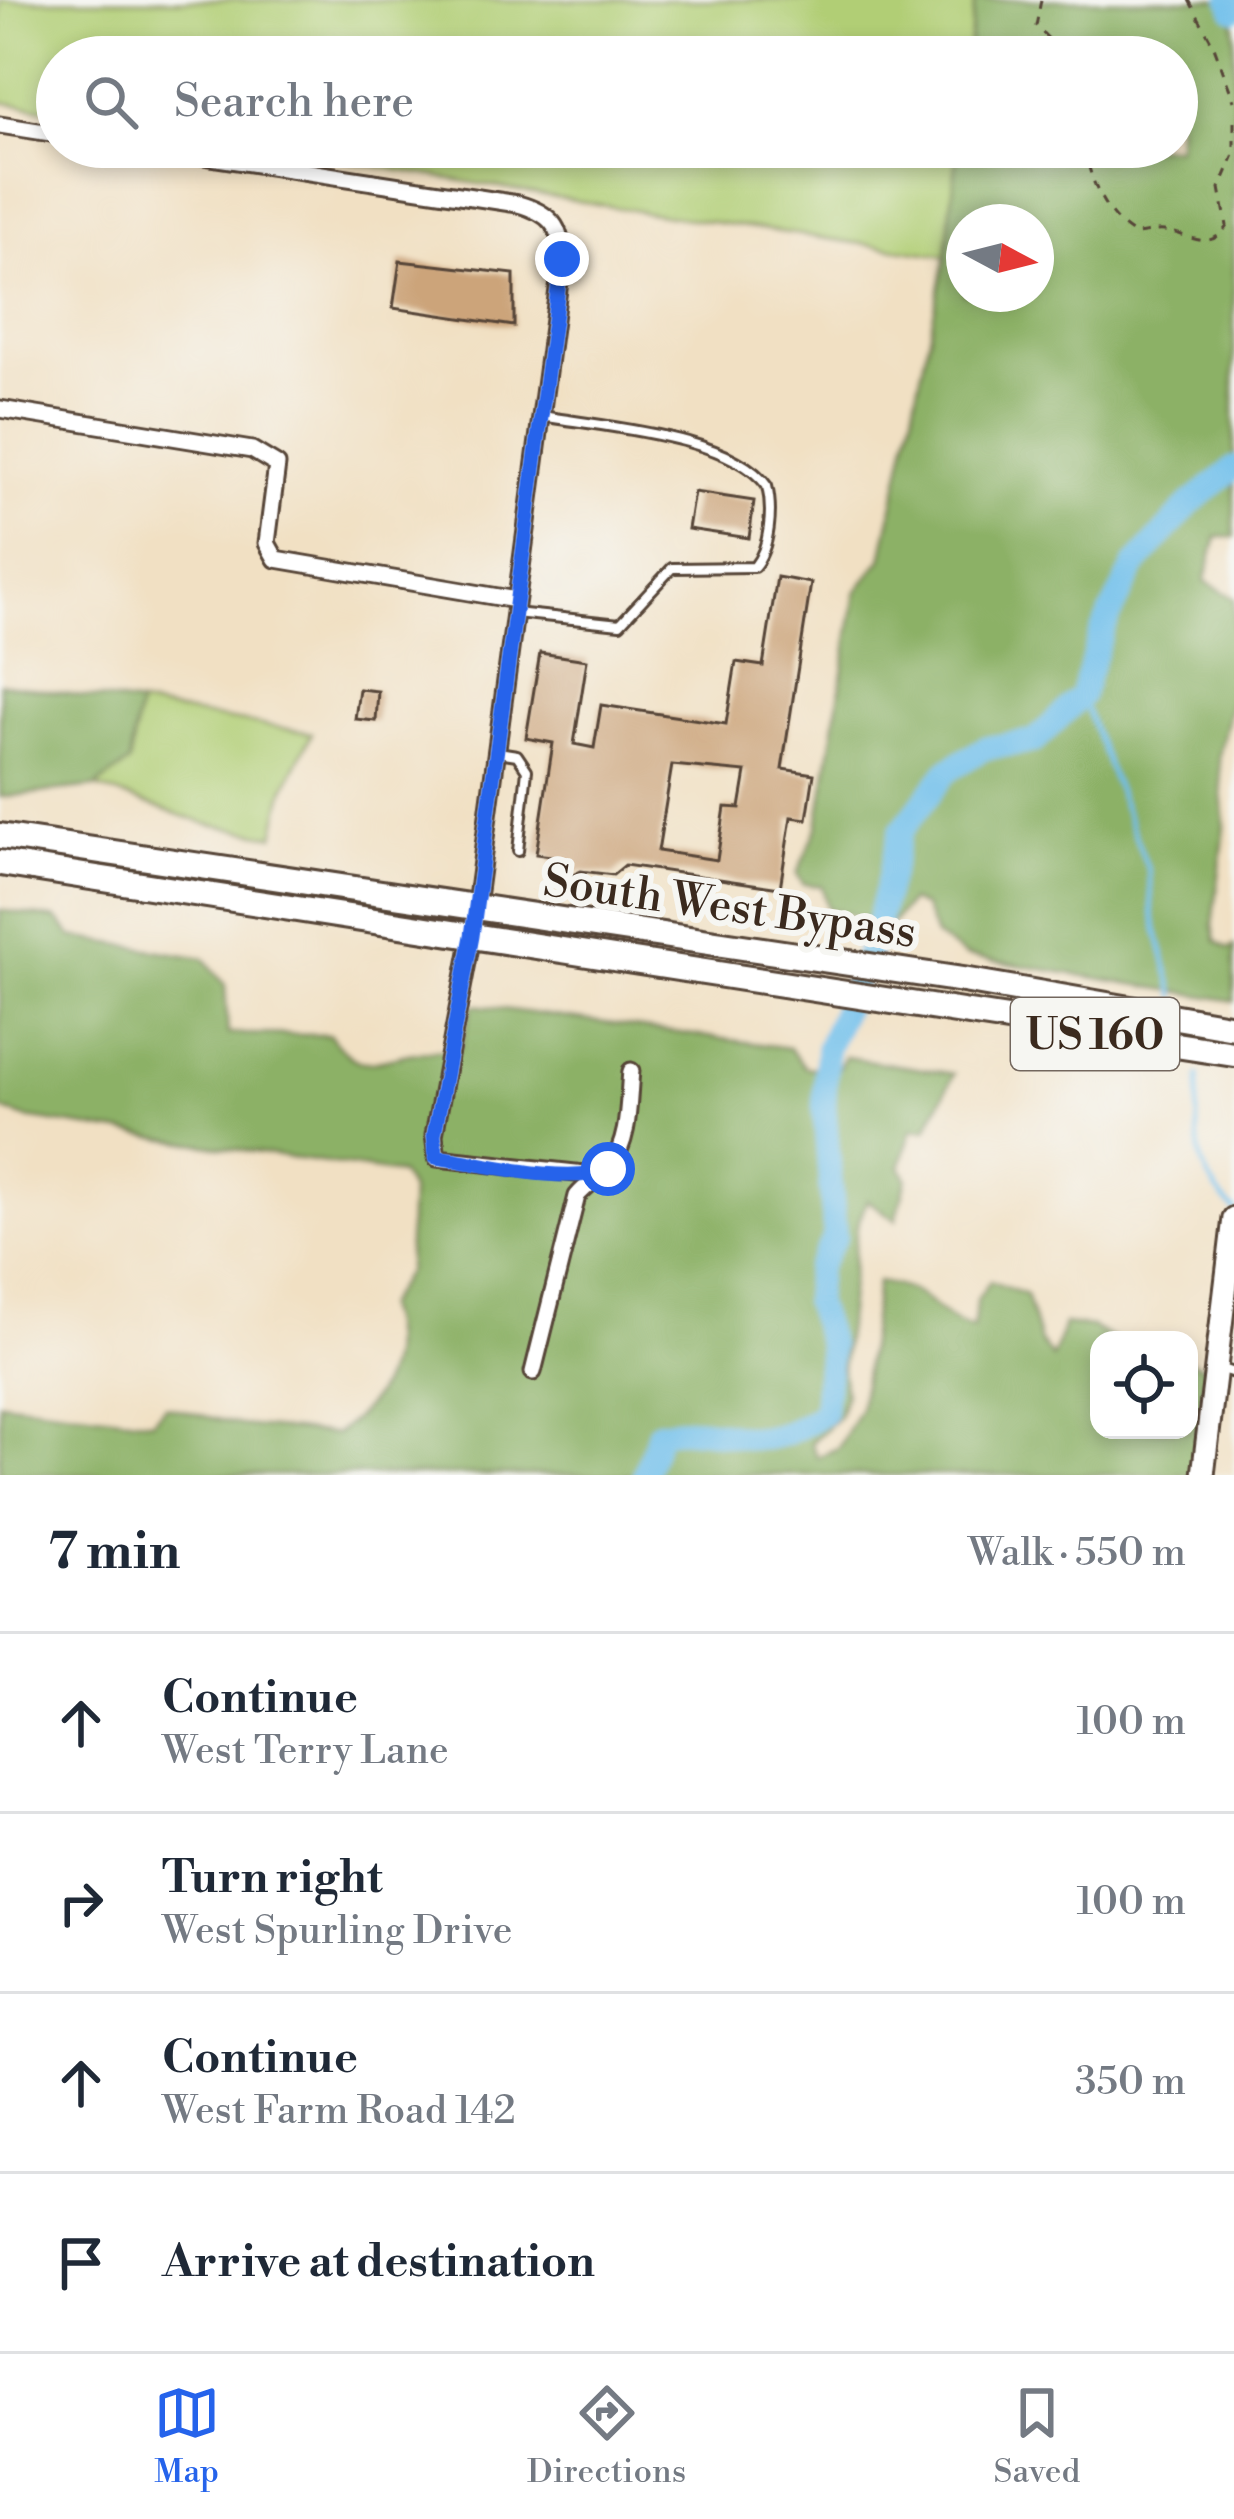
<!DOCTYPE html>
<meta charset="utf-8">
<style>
body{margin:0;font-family:"Libre Bodoni",serif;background:#f6f6f7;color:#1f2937}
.controls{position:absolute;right:36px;bottom:36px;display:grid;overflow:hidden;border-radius:24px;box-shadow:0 6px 18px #0003}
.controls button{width:108px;height:108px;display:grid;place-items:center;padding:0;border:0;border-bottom:3px solid #e0e1e3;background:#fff;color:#1f2937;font:60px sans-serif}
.compass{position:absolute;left:946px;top:204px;width:108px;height:108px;border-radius:50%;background:#fff;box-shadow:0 6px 18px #0003;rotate:97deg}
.stop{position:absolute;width:36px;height:36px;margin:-27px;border:9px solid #2563eb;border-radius:50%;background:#fff}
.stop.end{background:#2563eb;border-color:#fff;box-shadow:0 3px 12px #0008}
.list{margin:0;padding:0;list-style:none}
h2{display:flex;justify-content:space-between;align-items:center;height:156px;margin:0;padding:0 48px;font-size:51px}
h2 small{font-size:39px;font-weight:400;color:#747a83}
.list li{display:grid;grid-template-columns:78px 1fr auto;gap:36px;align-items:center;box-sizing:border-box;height:180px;padding:0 48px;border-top:3px solid #e0e1e3}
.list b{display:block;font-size:45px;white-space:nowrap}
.list p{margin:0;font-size:39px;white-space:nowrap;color:#747a83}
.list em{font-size:39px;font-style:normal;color:#747a83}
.icon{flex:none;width:66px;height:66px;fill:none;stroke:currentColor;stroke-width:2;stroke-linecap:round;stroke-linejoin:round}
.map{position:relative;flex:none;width:1234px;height:1475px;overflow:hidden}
.search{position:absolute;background:#fff;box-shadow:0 6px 18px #0003;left:36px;right:36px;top:36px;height:132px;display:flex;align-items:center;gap:30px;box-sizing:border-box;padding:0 42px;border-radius:66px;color:#747a83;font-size:45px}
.sheet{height:876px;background:#fff}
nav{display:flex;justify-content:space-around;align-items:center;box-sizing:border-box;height:168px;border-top:3px solid #e0e1e3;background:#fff;font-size:33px;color:#747a83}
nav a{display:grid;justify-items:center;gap:6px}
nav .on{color:#2563eb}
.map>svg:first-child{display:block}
</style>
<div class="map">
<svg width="1234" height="1475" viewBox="0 0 1234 1475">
<rect width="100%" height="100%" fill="#f6f6f2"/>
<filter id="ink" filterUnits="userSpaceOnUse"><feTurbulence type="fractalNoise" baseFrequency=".00833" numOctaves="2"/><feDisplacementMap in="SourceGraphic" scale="24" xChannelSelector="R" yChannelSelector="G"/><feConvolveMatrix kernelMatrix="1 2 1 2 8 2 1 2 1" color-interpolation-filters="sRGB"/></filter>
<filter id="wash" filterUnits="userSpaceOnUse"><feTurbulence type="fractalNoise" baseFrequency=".004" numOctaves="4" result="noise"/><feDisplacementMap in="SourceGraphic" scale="48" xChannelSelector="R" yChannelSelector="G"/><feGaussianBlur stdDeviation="2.7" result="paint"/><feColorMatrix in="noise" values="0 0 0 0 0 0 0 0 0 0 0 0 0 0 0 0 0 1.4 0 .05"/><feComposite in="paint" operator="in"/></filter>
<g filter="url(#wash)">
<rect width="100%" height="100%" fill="#f1e0c3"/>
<!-- green -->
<g fill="#b1ce74" stroke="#767c49" stroke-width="3">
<polygon points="0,0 975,0 968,57 57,57 57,111 0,102"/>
<polygon points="264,147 958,147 946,256 643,212"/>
<polygon points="139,705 312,733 284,790 274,836 207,824 95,787 129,763"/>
</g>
<!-- forest -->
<g fill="#8cb166" stroke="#646e42" stroke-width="3" fill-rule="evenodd">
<path d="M 975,0 L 1234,0 L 1234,537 L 1217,537 L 1205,581 L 1234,598 L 1234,688 L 1219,756 L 1225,827 L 1213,925 L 1216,941 L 1229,949 L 1234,946 L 1234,1001 L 965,956 L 935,936 L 924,907 L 910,901 L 890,926 L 827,908 L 822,886 L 803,884 L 797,874 L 818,826 L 856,592 L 882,559 L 946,256 L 958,147 L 1177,147 L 1177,57 L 968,57 ZM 964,222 L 1036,222 L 1036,294 L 964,294 Z"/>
<polygon points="0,683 139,705 129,763 95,787 0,797"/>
<path d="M 0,910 L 57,919 L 73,937 L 204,958 L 225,985 L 228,1034 L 330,1035 C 359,1074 368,1062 409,1054 C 425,1051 443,1051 460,1049 L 473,1005 L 789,1048 L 805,1067 L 836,1071 L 845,1057 L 954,1074 L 927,1129 L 912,1129 L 900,1167 L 907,1178 L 896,1220 L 867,1200 L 857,1226 L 842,1369 L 845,1395 L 839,1416 L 811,1443 L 817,1457 L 838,1448 L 860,1408 L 877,1282 C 935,1289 928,1315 973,1329 L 977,1300 L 990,1281 L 1026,1295 L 1040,1342 L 1053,1358 L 1064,1324 L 1092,1327 L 1115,1340 L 1099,1340 L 1099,1430 L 1189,1430 L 1189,1360 L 1206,1368 L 1192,1475 L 0,1475 L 0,1402 L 152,1421 L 165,1406 L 240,1425 L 336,1434 C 381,1401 403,1361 384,1307 L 407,1271 L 410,1190 L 400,1174 L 26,1118 L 0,1109 Z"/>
</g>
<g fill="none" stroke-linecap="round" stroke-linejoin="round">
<!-- stream -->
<g stroke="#70bfeb" stroke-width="4.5">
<polyline points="1081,696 1149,872 1152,911 1175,996"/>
<path d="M 1199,1076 C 1197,1133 1190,1168 1234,1210"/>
</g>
<!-- river -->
<g stroke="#70bfeb" stroke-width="24">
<polyline points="1231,0 1234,9"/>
<path d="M 644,1475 L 659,1432 C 735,1418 749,1466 824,1412 L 830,1346 L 814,1301 L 817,1268 L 835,1237 L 824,1106 L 827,1049 L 873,940 L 901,831 L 948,770 L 985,748 L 1035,741 L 1081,696 L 1102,631 L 1134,567 L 1189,505 L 1234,468"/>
</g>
</g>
<g id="blocks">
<!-- building -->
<g fill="#cca47a" fill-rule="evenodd">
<polygon points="400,261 514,274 514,326 393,308"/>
<polygon points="694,492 754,501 749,538 688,529"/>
<path d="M 777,577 L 811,583 L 782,769 L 814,774 L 807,819 L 791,817 L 780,888 L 625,865 L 613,875 L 581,871 L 570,876 L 550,861 L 551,856 L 536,854 L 553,743 L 526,738 L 540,653 L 587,660 L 574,744 L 594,748 L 601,705 L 726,724 L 736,662 L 763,666 ZM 672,765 L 746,772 L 740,808 L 725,807 L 717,860 L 658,851 Z"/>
<polygon points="359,689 378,691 376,721 355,719"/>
</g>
</g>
</g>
<g filter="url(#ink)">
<use href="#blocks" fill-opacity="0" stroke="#564537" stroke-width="3"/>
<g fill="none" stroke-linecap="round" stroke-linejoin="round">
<defs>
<g id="service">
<path d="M 515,613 L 620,624 L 672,568 L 754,567 C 770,548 773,510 767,486 C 730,435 603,427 542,416"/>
<polyline points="498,752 517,755 527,770 518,851"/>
<polyline points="1218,1368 1234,1373"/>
</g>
<g id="minor">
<polyline points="0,125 57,134"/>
<path d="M 145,147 L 518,204 C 550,213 562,226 562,259 L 472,936 L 434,1135 L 437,1158 L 594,1175"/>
<polyline points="0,409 252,450 277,465 267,543 276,559 516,600"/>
<path d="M 533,1372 L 577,1196 C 588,1183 602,1176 611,1164 C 630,1140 628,1101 631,1071"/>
</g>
<polyline id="secondary" points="1203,1475 1234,1218"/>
<g id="primary">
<polyline points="0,836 963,980 1234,1027"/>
<polyline points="0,863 1234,1054"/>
</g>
</defs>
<!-- service casing -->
<use href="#service" stroke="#564537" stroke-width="14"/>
<!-- minor casing -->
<use href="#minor" stroke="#564537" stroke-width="21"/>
<!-- secondary casing -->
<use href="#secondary" stroke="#564537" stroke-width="27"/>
<!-- primary casing -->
<use href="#primary" stroke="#564537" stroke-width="30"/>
<!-- path -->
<g stroke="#564537" stroke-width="3" stroke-dasharray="9 9" stroke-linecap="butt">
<polyline points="1041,0 1036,26 1066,57"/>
<polyline points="1189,0 1213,44 1234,101"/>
<polyline points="1234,121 1234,146"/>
<path d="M 1085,147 C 1089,179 1105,217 1134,234 C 1144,234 1154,230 1164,231 C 1189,233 1208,254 1227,226 L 1220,188 L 1234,155"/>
</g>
<!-- service -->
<use href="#service" stroke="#fff" stroke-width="8"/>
<!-- minor -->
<use href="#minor" stroke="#fff" stroke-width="15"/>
<!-- secondary -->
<use href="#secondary" stroke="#fff" stroke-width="21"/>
<!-- primary -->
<use href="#primary" stroke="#fff" stroke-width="24"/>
</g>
</g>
<g fill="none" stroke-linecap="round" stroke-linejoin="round" filter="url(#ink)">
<!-- route -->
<path stroke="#2563eb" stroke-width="15" d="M 562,259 L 472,936 L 434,1135 L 436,1157 C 481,1163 568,1186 608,1169"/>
</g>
<g text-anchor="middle" stroke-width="12" stroke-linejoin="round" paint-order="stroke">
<!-- shield labels -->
<rect fill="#f6f6f2" stroke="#73675e" stroke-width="3" x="1011" y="998" width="168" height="72" rx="9"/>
<g font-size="42" font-weight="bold" fill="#3b2a1e">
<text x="1095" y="1049">US 160</text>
</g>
<!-- street labels -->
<g font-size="45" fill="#3b2a1e" stroke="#f6f6f2">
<text transform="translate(730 905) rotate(8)" y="16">South West Bypass</text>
</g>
</g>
</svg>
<div class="controls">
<button><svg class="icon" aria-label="locate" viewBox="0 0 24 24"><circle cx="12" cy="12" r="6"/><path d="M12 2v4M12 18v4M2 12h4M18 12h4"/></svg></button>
</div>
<svg class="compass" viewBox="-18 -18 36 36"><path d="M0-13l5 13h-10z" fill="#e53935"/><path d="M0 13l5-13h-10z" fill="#747a83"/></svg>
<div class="stop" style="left:608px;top:1169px"></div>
<div class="stop end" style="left:562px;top:259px"></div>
<div class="search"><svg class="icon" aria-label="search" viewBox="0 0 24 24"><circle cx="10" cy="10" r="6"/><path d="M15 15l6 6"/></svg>Search here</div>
</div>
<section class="sheet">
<h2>7 min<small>Walk · 550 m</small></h2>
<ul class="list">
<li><svg class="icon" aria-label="ahead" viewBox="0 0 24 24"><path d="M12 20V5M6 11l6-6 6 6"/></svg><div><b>Continue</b><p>West Terry Lane</p></div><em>100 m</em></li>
<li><svg class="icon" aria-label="right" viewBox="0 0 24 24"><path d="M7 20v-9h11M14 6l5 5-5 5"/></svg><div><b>Turn right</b><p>West Spurling Drive</p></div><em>100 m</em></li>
<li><svg class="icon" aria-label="ahead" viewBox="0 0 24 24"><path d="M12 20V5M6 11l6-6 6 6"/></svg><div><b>Continue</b><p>West Farm Road 142</p></div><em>350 m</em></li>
<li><svg class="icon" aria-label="arrive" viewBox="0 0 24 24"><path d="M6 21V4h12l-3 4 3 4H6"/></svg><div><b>Arrive at destination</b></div></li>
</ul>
</section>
<nav>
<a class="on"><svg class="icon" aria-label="map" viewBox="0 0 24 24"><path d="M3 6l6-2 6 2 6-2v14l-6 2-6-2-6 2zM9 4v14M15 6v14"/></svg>Map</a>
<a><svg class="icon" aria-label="directions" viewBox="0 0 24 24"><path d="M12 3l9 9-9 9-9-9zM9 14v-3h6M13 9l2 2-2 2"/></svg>Directions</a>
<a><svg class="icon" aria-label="saved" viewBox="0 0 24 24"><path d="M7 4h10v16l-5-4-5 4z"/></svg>Saved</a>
</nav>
